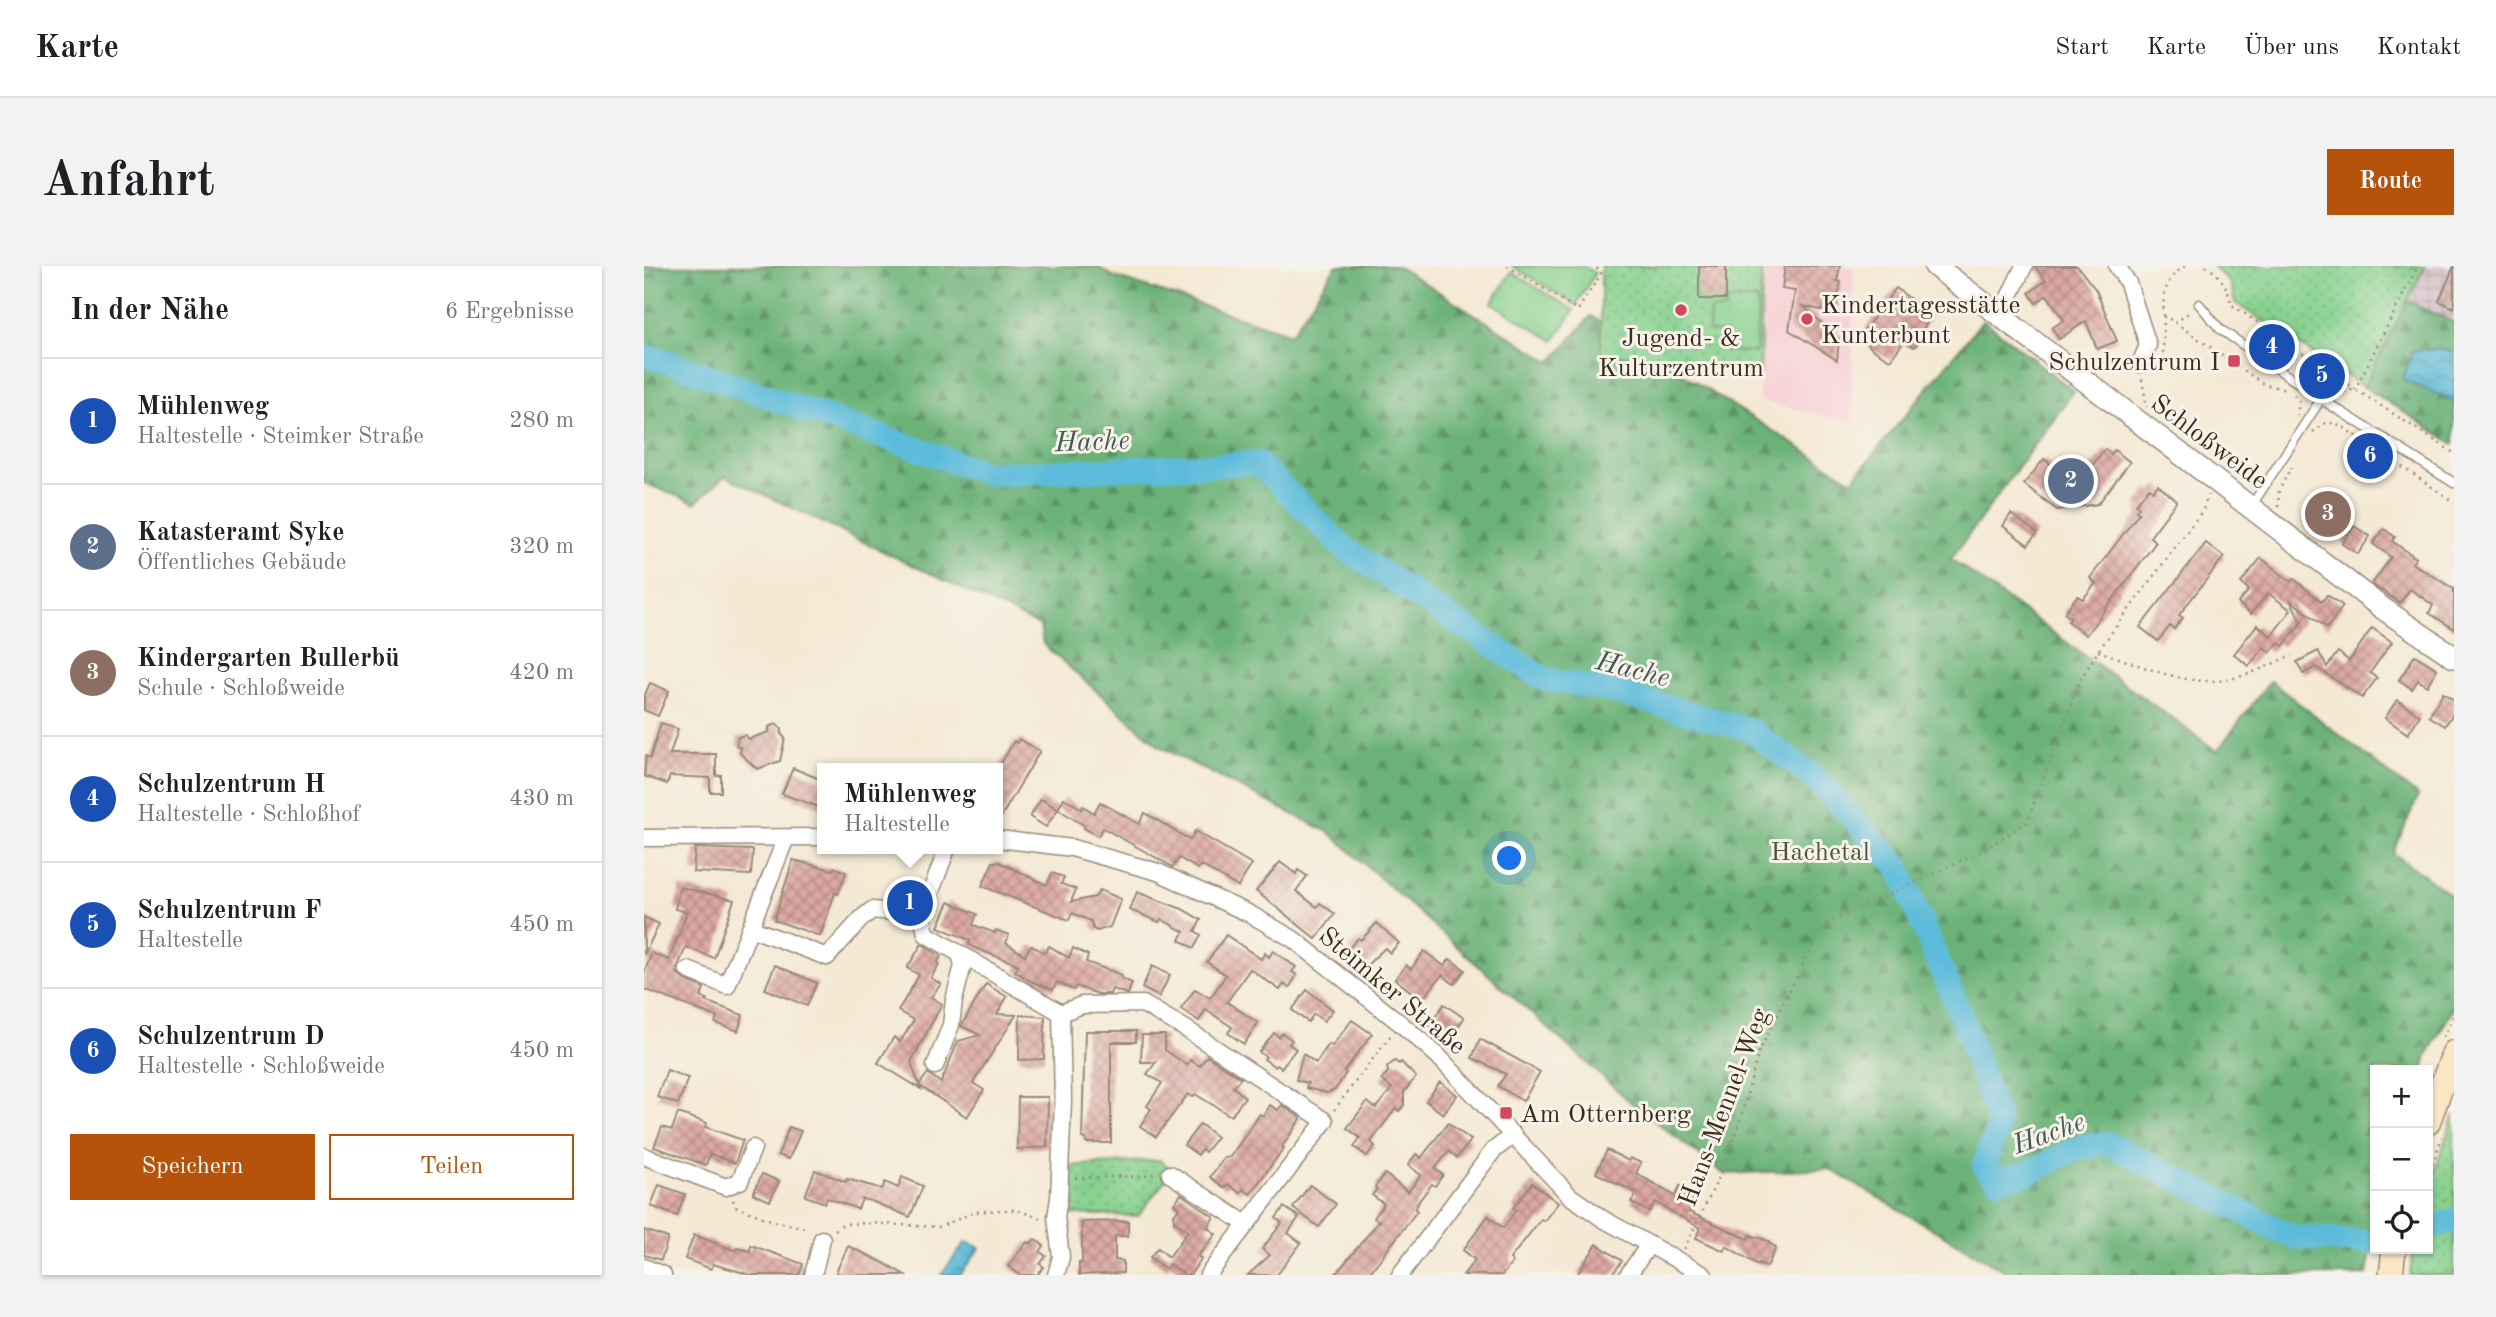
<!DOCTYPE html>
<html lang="de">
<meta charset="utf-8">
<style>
body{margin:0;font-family:"Old Standard TT",serif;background:#f2f2f2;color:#202124}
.controls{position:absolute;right:21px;bottom:21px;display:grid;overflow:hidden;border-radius:0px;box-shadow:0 2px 5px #0004}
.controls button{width:63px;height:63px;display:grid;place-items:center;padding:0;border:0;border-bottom:2px solid #e0e0e0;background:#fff;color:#202124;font:35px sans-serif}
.you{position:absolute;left:866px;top:593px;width:24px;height:24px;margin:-18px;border:5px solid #fff;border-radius:50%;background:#1a73e8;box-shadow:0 0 0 10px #1a73e833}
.badge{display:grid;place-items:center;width:46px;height:46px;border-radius:50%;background:#b45309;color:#fff;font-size:23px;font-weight:700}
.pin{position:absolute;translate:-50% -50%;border:4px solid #fff;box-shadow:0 2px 7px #0006}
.popup{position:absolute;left:173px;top:497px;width:186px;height:91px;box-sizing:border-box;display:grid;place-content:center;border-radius:0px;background:#fff;filter:drop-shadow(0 2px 5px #0005);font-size:23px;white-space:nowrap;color:#757577}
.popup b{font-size:26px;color:#202124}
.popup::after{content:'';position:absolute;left:50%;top:100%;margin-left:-14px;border:14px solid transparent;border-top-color:#fff}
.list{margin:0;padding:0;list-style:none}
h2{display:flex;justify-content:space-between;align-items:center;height:91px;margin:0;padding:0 28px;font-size:30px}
h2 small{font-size:23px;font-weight:400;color:#757577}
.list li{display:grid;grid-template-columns:46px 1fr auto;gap:21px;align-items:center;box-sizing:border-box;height:126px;padding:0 28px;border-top:2px solid #e0e0e0}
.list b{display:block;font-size:26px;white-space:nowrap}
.list p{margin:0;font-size:23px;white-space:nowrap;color:#757577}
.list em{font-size:23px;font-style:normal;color:#757577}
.actions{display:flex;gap:14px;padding:21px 28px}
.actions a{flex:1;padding:16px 0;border:2px solid #b45309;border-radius:0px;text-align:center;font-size:24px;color:#b45309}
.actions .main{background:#b45309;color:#fff}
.icon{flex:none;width:38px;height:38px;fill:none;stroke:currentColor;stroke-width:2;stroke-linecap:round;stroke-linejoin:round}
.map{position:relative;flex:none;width:1810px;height:1009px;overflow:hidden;border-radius:0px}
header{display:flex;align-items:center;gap:42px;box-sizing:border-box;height:98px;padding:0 35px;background:#fff;border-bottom:2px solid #e0e0e0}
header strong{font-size:33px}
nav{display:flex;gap:38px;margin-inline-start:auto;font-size:24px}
.intro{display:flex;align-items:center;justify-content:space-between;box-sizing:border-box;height:168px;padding:0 42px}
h1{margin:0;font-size:49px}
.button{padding:18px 32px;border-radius:0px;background:#b45309;color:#fff;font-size:24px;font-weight:700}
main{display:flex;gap:42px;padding:0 42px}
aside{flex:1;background:#fff;border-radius:0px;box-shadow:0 2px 5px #0004}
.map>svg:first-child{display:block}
</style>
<header>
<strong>Karte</strong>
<nav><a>Start</a><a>Karte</a><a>Über uns</a><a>Kontakt</a></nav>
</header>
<div class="intro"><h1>Anfahrt</h1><a class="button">Route</a></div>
<main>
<aside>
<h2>In der Nähe<small>6 Ergebnisse</small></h2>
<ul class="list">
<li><span class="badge" style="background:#1a4fb4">1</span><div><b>Mühlenweg</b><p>Haltestelle · Steimker Straße</p></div><em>280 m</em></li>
<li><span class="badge" style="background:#5c6f8a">2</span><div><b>Katasteramt Syke</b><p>Öffentliches Gebäude</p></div><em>320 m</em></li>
<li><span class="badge" style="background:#8d6e63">3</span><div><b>Kindergarten Bullerbü</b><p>Schule · Schloßweide</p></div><em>420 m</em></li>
<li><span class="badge" style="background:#1a4fb4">4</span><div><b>Schulzentrum H</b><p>Haltestelle · Schloßhof</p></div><em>430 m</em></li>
<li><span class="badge" style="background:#1a4fb4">5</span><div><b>Schulzentrum F</b><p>Haltestelle</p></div><em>450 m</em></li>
<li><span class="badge" style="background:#1a4fb4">6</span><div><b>Schulzentrum D</b><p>Haltestelle · Schloßweide</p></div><em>450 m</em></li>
</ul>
<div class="actions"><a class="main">Speichern</a><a>Teilen</a></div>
</aside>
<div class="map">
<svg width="1810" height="1009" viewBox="0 0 1810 1009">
<defs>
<pattern id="industrial-grid" width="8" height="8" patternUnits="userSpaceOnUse" patternTransform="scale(1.75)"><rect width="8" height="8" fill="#d2bdc8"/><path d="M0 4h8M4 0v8" fill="none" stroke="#ac9aa2"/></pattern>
<pattern id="forest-firs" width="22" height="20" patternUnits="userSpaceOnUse" patternTransform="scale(1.75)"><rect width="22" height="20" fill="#6bb278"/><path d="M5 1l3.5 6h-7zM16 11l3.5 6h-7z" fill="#599162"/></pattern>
<pattern id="park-dots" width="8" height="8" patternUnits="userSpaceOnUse" patternTransform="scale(1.75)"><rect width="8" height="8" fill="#84d08d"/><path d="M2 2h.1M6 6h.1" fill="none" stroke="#6da973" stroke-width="1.8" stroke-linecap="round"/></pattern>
<pattern id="water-waves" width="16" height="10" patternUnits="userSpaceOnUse" patternTransform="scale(1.75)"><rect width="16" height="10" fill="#5bbbda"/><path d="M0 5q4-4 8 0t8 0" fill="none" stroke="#4c98b0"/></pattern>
<pattern id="building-cross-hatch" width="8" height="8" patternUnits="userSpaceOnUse" patternTransform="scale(1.75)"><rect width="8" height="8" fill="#dca8a2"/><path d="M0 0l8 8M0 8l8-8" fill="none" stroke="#b48983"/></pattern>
</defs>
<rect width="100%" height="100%" fill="#f7f3e8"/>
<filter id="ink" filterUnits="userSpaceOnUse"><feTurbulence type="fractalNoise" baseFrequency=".0143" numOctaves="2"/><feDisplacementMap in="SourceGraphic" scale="14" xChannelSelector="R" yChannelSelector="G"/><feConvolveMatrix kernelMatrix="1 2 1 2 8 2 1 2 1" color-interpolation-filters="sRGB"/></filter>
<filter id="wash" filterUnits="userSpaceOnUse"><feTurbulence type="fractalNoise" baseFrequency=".00686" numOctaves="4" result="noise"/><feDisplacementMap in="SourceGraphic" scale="28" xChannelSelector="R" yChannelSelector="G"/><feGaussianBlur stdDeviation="1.57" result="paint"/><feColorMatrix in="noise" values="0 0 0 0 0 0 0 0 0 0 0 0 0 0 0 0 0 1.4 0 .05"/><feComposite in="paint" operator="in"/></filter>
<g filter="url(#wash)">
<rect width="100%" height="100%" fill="#f4e9d4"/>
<!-- built -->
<polygon fill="#f7cfd5" points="1118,0 1209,0 1208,157 1115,134"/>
<!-- industrial -->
<polygon fill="url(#industrial-grid)" points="1781,0 1810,0 1810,57 1763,35"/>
<!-- forest -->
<g fill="url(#forest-firs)" stroke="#536e4b" stroke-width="2">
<polygon points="0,0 452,0 471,11 647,68 692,0 753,0 907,96 947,50 1208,215 1339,54 1430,125 1307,293 1573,485 1626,415 1774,530 1749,587 1810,631 1810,741 1783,789 1779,804 1731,804 1731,960 1723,1009 1368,1009 1185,903 1080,908 991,840 686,567 516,481 399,378 396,360 81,210 51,237 0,217"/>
<polygon points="1763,35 1810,57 1810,86 1793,83 1760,113 1810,135 1810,178 1720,121"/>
</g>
<!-- park -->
<g fill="url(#park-dots)" stroke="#607d56" stroke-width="2">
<polygon points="957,0 1118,0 1116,107 957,87"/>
<polygon points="1569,0 1781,0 1720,121 1591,37 1586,17"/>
<polygon points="1810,848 1810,1009 1766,1009 1769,983 1784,983 1784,925"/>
<polygon points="515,894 529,904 494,950 425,948 426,900"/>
</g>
<!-- pitch -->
<g fill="#84d08d" stroke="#607d56" stroke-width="2">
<polygon points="868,0 939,0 951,7 932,39"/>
<polygon points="867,6 930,44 910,75 848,37"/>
<polygon points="1114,33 1112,86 1082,85 1081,67 1065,66 1066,44 1082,44 1082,34"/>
</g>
<!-- water -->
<g fill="url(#water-waves)" stroke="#4b727c" stroke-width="2">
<polygon points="1793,83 1810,86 1810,135 1759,114 1768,85"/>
<polygon points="322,976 336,982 316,1009 297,1009"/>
</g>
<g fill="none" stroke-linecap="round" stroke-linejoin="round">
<!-- river -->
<g stroke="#5bbbda" stroke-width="24">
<polyline points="0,90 22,95 345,208 614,197 700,282 900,413 964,424 1106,464 1172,513 1254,600 1318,752 1355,857 1340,900 1355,914 1384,907 1433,882 1463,877 1648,971 1723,976 1731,974"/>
<polyline points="1784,963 1810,954"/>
</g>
</g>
<g id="blocks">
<!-- building -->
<g fill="url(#building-cross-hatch)">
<rect x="1055" y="0" width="27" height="33"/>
<polygon points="1141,0 1196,0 1193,15 1197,16 1191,47 1159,40 1195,73 1193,94 1145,64 1151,25 1138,23"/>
<polygon points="1390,0 1433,0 1452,24 1473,75 1453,83 1442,55 1415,73 1408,62 1420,54 1403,29 1392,37 1385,27 1402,14"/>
<polygon points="1810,0 1810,42 1795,35"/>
<polygon points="1252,22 1287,49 1276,69 1278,72 1270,81 1260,76 1246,94 1228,83 1216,70"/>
<polygon points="1461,183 1467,188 1470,184 1486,196 1454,238 1413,244 1380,218 1400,193 1423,212 1439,211"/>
<polygon points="1514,219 1533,235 1506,271 1512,276 1442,369 1424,355 1427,352 1420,347 1433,330 1439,333 1452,317 1446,312 1495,247 1492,245 1495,241 1492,238 1505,222 1509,225"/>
<polygon points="1686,228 1702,241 1684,262 1668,248"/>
<polygon points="1367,248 1393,267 1384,279 1359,260"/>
<polygon points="1710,260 1726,270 1714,288 1698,278"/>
<polygon points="1740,263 1751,271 1748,275 1772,292 1768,297 1810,323 1810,363 1785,347 1789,339 1766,323 1756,337 1728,318 1747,291 1729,278"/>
<polygon points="1562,277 1580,291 1535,349 1539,352 1530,363 1526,360 1514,375 1496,361"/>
<polygon points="1617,292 1647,316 1650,313 1678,336 1683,329 1699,340 1683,362 1646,334 1658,356 1639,380 1634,377 1626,387 1620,381 1605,400 1590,388 1613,359 1627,370 1647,344 1624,327 1607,348 1594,337 1605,324 1597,317"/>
<polygon points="1728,362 1748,376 1726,407 1733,412 1718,432 1672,401 1659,408 1653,396 1674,385 1683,401 1694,386 1705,395"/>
<polygon points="1771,389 1793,403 1783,420 1774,414 1768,423 1755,414"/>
<polygon points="6,417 25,425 14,450 0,444 0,431"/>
<polygon points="1799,427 1810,434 1810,446 1801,460 1785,450"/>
<polygon points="1753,434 1776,449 1764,468 1741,452"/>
<polygon points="17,457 34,463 26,488 72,488 72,510 77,509 77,526 66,526 66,512 26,510 23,518 0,510 2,490 6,492"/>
<polygon points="132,458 138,463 137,468 141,472 136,495 113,503 96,487 97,482 92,479 94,471 101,469 105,473 125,466 125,461"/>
<polygon points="375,473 396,485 354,556 354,503 370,475 373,477"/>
<polygon points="149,502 178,514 178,542 138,528"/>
<polygon points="420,532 438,543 439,540 450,547 456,536 495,558 501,547 546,574 551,565 608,598 594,621 557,599 554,603 535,592 529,601 459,562 454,570 440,562 441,560 414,543"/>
<polygon points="397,533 414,543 402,561 386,551"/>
<polygon points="51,582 109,584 107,609 49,606"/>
<polygon points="149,594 189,604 190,601 202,606 194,628 191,627 176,670 130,654"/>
<polygon points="349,596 355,596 403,619 408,607 420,611 417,618 432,623 427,636 451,631 456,624 477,633 466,661 453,665 449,663 447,655 428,647 425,654 338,620"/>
<polygon points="636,596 652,608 654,604 663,610 652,625 673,641 676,637 691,648 672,673 612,625"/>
<polygon points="36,621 90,634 70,692 42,681 32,705 39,713 60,722 57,731 63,733 61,735 99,749 94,765 71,757 73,751 0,723 0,707 8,687 25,694 43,646 31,643"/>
<polygon points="493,626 538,643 557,654 551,665 557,669 550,682 536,674 540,666 517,653 515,656 486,644"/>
<polygon points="305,636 333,648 329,659 351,667 352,664 365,669 362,677 381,689 387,679 401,687 405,680 425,692 429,682 444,689 442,696 478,709 477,712 488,717 484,728 468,723 466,728 454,728 432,720 430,724 413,716 409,724 387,715 371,705 375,699 331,682 325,678 326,674 294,661"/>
<polygon points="0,651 15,658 0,689"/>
<polygon points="733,657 755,677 746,687 741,682 722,700 704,683 714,672 717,674"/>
<polygon points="582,669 617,693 621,687 625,691 629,685 652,701 648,706 653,709 645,722 640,718 636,724 606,703 583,736 614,757 600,778 584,767 588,761 562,744 555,755 537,743 551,723 566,732 582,709 563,696"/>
<polygon points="278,678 297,690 293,697 295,698 287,712 297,718 287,731 298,738 267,796 275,819 284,807 297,817 314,775 336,769 317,760 342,718 363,731 353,748 372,749 329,817 340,824 323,851 276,820 277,823 234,797 250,771 256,776 270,754 254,745 275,709 263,702"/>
<polygon points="780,685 800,700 806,693 821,704 810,718 798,709 778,734 751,713 762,699 767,703"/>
<polygon points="131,699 173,717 163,740 121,723"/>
<polygon points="508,700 526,709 515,731 498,722"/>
<polygon points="663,724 689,744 680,755 670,748 664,756 648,744"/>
<polygon points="800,738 820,752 805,774 785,760"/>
<polygon points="376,749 401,751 400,793 375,794"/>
<polygon points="708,754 728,768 700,805 702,807 691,824 683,827 662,822 664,817 652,814 659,788 672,797 685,778 688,780"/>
<polygon points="441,765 492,765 492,776 467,776 467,877 442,877 442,873 438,872"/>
<polygon points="630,767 635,771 638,767 648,774 645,778 652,783 637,802 633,799 631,801 620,793 622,791 615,786"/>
<polygon points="498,769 521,769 521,784 543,799 546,794 556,800 563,790 597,812 589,821 601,831 587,850 551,828 549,831 544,828 512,871 496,860 507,843 503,840 518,817 503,808 512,796 497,796"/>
<polygon points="836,773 896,806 879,835 854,820 862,808 828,792"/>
<polygon points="751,795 755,798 757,796 772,811 760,826 760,839 755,845 752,842 727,876 731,880 723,890 710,881 716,872 703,862 723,836 732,842 748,822 737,814 744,806 743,801"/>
<polygon points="23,804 44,812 34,838 13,831"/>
<polygon points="796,816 813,829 799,848 782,835"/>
<polygon points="374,831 404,831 403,881 373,883"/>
<polygon points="626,839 634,844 638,839 657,852 638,881 640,882 606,928 599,923 596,927 584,918 581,922 566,911 580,892 586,891 616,848 619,850"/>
<polygon points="34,847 63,857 61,861 99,874 91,897 66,888 62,899 10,881 18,861 28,864"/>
<polygon points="804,857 827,874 813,892 805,885 791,903 799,909 791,920 788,918 775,935 771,943 773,945 724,1009 691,1009 735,955 730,952 740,938 728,929 733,923 731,921 741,908 764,926 777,909 764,899 772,888 777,892"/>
<polygon points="556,858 573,871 561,886 558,883 554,889 540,879"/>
<polygon points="145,861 157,865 145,893 134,889"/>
<polygon points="963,884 985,895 986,892 997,897 992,907 1031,930 1036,920 1054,930 1045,946 1104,973 1106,969 1125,975 1124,977 1132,981 1123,1001 1115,997 1114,999 1082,980 1080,985 1052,972 1056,962 1011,936 1005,946 987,936 993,927 952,907"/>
<polygon points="171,904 202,916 203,913 238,923 241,916 254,922 258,911 279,920 266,951 227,935 218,933 214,943 183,932 181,937 161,930"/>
<polygon points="118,908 135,915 126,935 109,928"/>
<polygon points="888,917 914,937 900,955 897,953 866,993 869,996 858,1009 819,1009 831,994 819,984 844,950 859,962 872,944 869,942"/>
<polygon points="15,919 41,928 33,950 7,940"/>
<polygon points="666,919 692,938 675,961 649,942"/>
<polygon points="537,928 570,951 563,961 572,968 554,990 557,993 546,1009 541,1009 526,998 522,1003 506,991 514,982 525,991 544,965 530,955 530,948 535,942 530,938"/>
<polygon points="640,941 655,951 644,967 657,977 633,1009 604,1009 626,989 618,983 638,957 632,952"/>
<polygon points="484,955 484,970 471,970 471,994 479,995 479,1007 435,1009 435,997 438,997 438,956"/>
<polygon points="0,964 24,972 17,994 0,989"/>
<polygon points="50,969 92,985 93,982 106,985 107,979 159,998 155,1009 107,1009 69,998 67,1003 41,993"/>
<polygon points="391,973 400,980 396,986 402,990 396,998 400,1001 393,1009 376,1009 364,1000 383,976 386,978"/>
<polygon points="953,978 978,995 968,1009 933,1009"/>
<polygon points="204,980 236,995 261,1009 198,1009 192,1006"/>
</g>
</g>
</g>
<g filter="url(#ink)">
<use href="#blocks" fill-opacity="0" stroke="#988a79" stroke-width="2"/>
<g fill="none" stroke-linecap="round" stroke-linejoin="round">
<defs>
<g id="service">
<polyline points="1555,38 1576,63 1677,133 1810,217"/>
<polyline points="1608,239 1677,133"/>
</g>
<g id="minor">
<polyline points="1473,0 1484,17 1504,79 1496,98"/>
<polyline points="1356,50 1380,0"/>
<polyline points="0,572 178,571"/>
<polyline points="354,573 428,582 514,606 606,648 649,673 756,757 793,789 926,930 959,953 1060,1009"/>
<polyline points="303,583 278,649 282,668 417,747 419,834 415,932 412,951 417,991 412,1009"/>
<polyline points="106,662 183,691 218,652 228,644 278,649"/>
<polyline points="44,704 83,720 142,572"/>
<polyline points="417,747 438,739 499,738 542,763 681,855 564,1009"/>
<polyline points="291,800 307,759 310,734 319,699 316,688"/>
<polyline points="0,890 82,921 96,915 109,882"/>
<polyline points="526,908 602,958"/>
<polyline points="0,1001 19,1009"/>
<polyline points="169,1009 178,973"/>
<polyline points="756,1009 849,885 869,869"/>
<polyline points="984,1009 1005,979"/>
</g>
<polyline id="tertiary" points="1291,0 1738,342 1810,391"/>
<g id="secondary">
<polyline points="1784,857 1810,786"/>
<polyline points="1747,1009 1750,983"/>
</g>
</defs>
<!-- service casing -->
<use href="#service" stroke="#988a79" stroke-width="11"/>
<!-- minor casing -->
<use href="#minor" stroke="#988a79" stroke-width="19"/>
<!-- tertiary casing -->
<use href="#tertiary" stroke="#988a79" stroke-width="24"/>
<!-- secondary casing -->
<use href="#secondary" stroke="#988a79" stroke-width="26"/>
<!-- path -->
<g stroke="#988a79" stroke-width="2.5" stroke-dasharray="2 5" stroke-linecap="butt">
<polyline points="863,0 934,44 958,6 949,0"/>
<path d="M 1541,0 C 1522,12 1518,28 1520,49 L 1621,119 L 1643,123"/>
<path d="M 1562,0 C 1578,10 1583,22 1588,39 L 1711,123 L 1774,0"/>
<polyline points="1531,57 1547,45"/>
<polyline points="1519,87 1520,49"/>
<polyline points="1498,113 1503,141"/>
<polyline points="1693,128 1711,123 1810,187"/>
<polyline points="1650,129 1655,136 1653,149"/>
<polyline points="1669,166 1683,156 1696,159 1810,236"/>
<polyline points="1599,212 1612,210 1614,207"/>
<polyline points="1634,241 1635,225 1647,201"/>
<path d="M 1454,385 C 1489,396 1528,415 1565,415 C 1594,416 1623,400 1648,389"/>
<polyline points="1799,771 1810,749"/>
<polyline points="690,844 747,769"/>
<polyline points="1784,911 1798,871"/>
<polyline points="431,912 503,910 511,907"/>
<polyline points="89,934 92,941 129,955 158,961 164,965"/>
<polyline points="191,964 199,958 222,957 295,961 331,946 355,944 373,944 398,953"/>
<polyline points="1040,983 1076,909 1094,861 1115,785 1178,660 1340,584 1383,556 1436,414 1454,385 1559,244 1564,229"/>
</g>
<!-- service -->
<use href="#service" stroke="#fff" stroke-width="8"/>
<!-- minor -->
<use href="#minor" stroke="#fff" stroke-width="16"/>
<!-- tertiary -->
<use href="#tertiary" stroke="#fff" stroke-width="21"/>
<!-- secondary -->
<use href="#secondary" stroke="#f9e7c3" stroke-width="23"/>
</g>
</g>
<!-- markers -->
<g fill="#d1495b" stroke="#f7f3e8" stroke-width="2.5">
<circle cx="1037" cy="44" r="7"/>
<circle cx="1163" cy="53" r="7"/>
<rect x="1583" y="88" width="14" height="14" rx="3.5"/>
<rect x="855" y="840" width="14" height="14" rx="3.5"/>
</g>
<g text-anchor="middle" stroke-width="6" stroke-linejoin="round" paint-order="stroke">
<!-- poi labels -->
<g font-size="26" fill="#3b2a1e" stroke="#f7f3e8" text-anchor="start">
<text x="1177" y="47">Kindertagesstätte<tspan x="1177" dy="30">Kunterbunt</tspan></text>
<text x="1037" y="80" text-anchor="middle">Jugend- &amp;<tspan x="1037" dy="30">Kulturzentrum</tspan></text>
<text x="1576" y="104" text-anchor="end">Schulzentrum I</text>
<text x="876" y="856">Am Otternberg</text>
</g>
<!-- street labels -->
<g font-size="26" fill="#3b2a1e" stroke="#f7f3e8">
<text transform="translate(1566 175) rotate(37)" y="9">Schloßweide</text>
<text transform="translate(749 724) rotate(40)" y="9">Steimker Straße</text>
<text transform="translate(1079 841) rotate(-69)" y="9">Hans-Mennel-Weg</text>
</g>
<!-- park labels -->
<g font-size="26" fill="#4d543a" stroke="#f7f3e8">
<text x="1176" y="594">Hachetal</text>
</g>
<!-- water labels -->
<g font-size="28" font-style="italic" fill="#455656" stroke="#f7f3e8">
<text transform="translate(448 174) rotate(-2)" y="10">Hache</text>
<text transform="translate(989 402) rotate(14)" y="10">Hache</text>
<text transform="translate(1404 866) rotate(-20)" y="10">Hache</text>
</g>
</g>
</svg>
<div class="controls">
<button>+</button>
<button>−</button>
<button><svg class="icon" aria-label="locate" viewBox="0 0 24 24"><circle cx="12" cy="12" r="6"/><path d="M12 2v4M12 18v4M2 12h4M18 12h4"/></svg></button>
</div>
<div class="you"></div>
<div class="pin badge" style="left:266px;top:637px;background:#1a4fb4">1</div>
<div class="popup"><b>Mühlenweg</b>Haltestelle</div>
<div class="pin badge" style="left:1427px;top:215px;background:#5c6f8a">2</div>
<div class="pin badge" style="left:1684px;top:248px;background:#8d6e63">3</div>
<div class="pin badge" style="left:1628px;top:81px;background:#1a4fb4">4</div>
<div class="pin badge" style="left:1678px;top:110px;background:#1a4fb4">5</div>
<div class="pin badge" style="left:1726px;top:190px;background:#1a4fb4">6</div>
</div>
</main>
